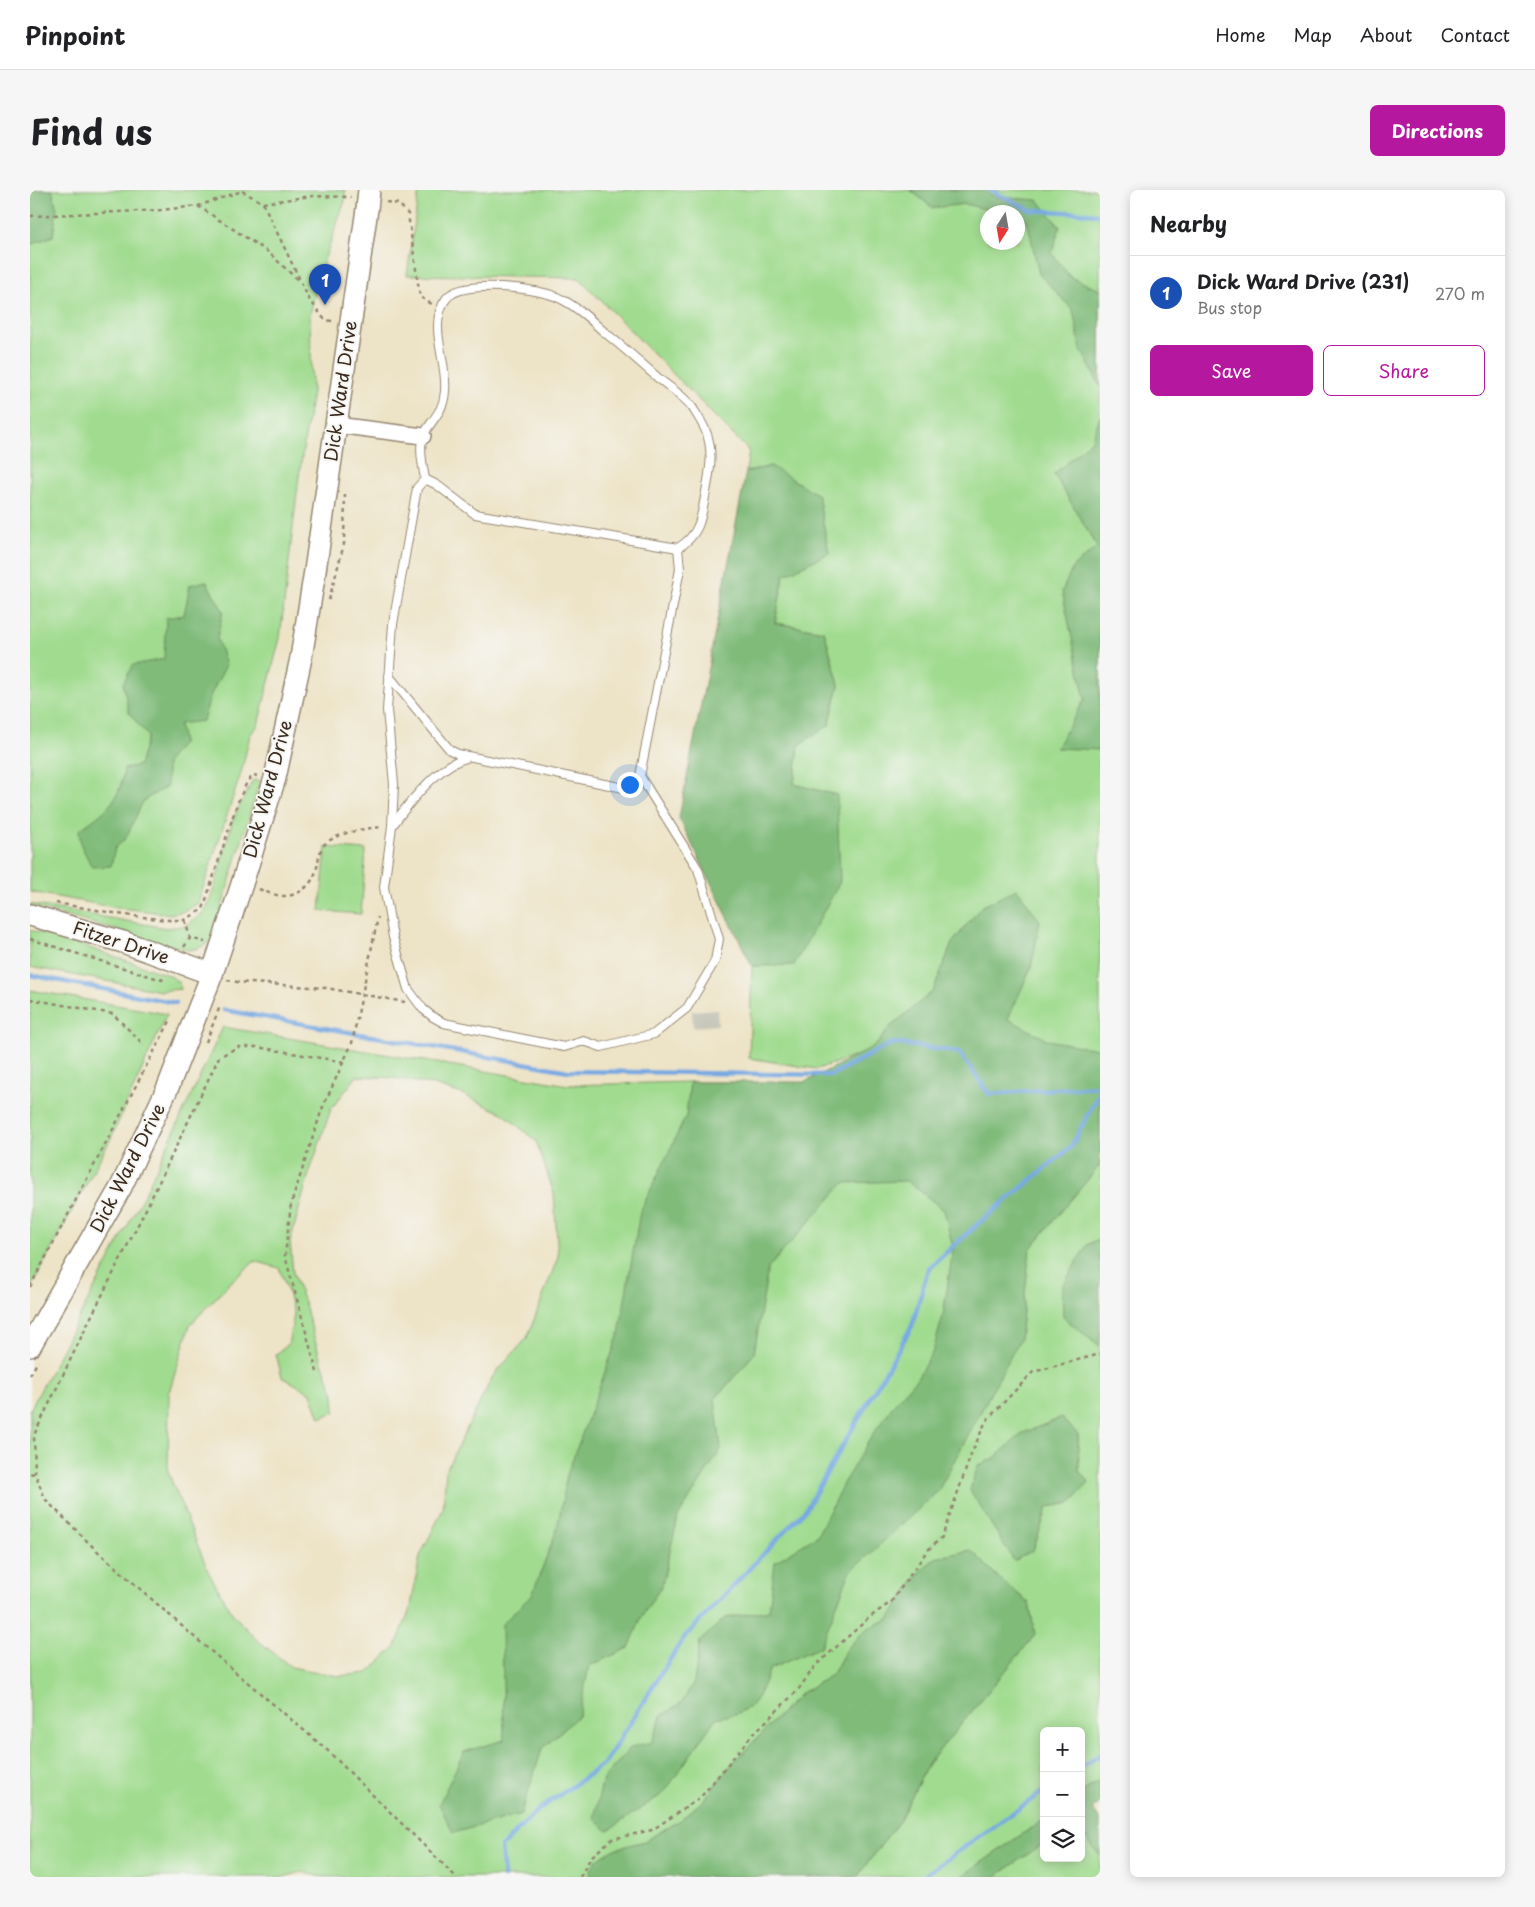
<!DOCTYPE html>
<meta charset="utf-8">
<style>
body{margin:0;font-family:"Playpen Sans",sans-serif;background:#f6f6f6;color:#202124}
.controls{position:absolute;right:15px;bottom:15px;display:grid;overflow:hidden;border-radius:8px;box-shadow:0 2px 12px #0003}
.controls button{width:45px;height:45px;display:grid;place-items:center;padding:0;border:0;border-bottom:1px solid #e0e0e0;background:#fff;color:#202124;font:25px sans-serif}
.compass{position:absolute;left:950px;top:15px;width:45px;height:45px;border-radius:50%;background:#fff;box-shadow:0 2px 12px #0003;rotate:191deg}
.you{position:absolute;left:599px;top:594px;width:18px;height:18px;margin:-12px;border:4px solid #fff;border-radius:50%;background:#1a73e8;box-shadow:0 0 0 8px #1a73e833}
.badge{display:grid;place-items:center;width:32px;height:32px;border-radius:50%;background:#b5179e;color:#fff;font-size:16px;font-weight:700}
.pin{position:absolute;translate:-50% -41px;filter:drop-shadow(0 1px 2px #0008)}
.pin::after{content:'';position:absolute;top:26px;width:18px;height:15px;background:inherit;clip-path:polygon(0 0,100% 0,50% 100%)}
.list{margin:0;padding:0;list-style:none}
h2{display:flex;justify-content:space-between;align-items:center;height:65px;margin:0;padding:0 20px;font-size:21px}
h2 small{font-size:16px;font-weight:400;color:#757577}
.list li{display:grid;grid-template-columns:32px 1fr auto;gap:15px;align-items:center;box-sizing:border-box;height:75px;padding:0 20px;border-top:1px solid #e0e0e0}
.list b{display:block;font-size:19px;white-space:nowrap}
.list p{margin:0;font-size:16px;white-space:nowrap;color:#757577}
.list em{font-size:16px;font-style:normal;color:#757577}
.actions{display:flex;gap:10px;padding:15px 20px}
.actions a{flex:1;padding:11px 0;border:1px solid #b5179e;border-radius:8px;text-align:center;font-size:18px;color:#b5179e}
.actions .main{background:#b5179e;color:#fff}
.icon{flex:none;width:28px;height:28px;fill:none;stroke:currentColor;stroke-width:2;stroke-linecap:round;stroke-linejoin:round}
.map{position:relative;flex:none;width:1070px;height:1687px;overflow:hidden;border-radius:8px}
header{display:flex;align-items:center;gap:30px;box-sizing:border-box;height:70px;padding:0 25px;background:#fff;border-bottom:1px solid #e0e0e0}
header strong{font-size:24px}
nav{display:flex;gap:28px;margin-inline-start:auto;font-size:18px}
.intro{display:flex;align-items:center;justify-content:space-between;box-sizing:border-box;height:120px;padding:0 30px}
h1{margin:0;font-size:35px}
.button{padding:12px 22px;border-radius:8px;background:#b5179e;color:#fff;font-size:18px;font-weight:700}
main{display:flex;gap:30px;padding:0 30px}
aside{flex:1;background:#fff;border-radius:8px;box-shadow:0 2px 12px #0003}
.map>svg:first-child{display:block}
</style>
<header>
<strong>Pinpoint</strong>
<nav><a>Home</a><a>Map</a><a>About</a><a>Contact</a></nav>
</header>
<div class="intro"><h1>Find us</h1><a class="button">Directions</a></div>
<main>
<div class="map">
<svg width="1070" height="1687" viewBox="0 0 1070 1687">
<rect width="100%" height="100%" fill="#f6f6f2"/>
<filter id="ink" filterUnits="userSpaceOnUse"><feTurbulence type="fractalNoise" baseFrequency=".02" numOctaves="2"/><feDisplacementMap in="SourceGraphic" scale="10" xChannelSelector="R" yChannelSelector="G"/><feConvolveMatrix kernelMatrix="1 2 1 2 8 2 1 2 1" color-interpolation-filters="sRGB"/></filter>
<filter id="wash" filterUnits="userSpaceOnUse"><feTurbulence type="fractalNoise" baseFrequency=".0096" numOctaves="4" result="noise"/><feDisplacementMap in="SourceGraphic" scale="20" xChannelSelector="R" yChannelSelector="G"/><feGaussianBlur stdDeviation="1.12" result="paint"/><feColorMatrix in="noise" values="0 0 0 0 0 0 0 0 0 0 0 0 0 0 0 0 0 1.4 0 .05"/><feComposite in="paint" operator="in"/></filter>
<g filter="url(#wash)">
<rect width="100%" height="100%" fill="#ede3c6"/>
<!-- industrial -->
<polygon fill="#c5c5b8" points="687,819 688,835 663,837 662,821"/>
<!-- green -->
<g fill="#a0db8f" stroke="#6e8256" fill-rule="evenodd">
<polygon points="0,0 315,0 315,11 292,76 280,124 282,202 269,286 250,448 228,535 220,545 211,583 168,713 156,721 140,724 83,717 0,702"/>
<path d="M 389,0 L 1070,0 L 1070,1048 L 1057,1055 L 1034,1127 L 1070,1157 L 1070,1590 L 1051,1603 L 1051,1541 L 1014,1541 L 1014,1629 L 931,1687 L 827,1687 L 869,1631 L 898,1574 L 1005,1445 L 999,1413 L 971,1390 L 890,1382 L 859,1429 L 836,1439 L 817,1458 L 803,1484 L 770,1504 L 700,1576 L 674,1610 L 650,1630 L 615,1651 L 585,1659 L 560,1682 L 560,1687 L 292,1687 L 272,1682 L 254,1687 L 0,1687 L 0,1220 L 117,999 L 193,837 L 538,895 L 660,892 L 775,893 L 812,890 L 829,865 L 787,879 L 719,868 L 722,776 L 764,775 L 764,594 L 769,555 L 799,535 L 809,495 L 794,441 L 745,433 L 754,385 L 798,363 L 741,276 L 716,282 L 719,261 L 549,88 L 377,85 ZM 958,22 L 988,22 L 988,52 L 958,52 ZM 327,886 L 364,888 L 404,895 L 432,904 L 474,924 L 506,951 L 524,1003 L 528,1067 L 497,1148 L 463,1186 L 416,1280 L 413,1319 L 390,1366 L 381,1416 L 366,1456 L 338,1483 L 308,1486 L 261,1477 L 226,1449 L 202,1423 L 179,1383 L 138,1282 L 139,1202 L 160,1135 L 201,1092 L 225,1071 L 249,1078 L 257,1099 L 264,1125 L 258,1155 L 246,1164 L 252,1187 L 281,1203 L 290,1228 L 305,1222 L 304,1204 L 290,1167 L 274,1112 L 263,1083 L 260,1052 L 277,990 L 301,919 ZM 1048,1244 L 1049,1281 L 1059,1293 L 1040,1313 L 1018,1317 L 1003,1360 L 948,1275 Z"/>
<path d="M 223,590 L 230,591 L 182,749 C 175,756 168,759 158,760 L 0,716 L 0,714 L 136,738 L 155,736 L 171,725 L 181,710 L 203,629 Z"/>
<polygon points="296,657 336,660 331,724 290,721"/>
<polygon points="0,740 31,748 141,786 149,793 151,799 131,801 0,777"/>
<polygon points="0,800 137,824 81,948 0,1099"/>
<polygon points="1051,1641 1070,1666 1070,1687 965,1687 1014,1653 1014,1668 1051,1668"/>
</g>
<!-- forest -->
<g fill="#80bb7a" stroke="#5e724c">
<polygon points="0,0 22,0 27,19 23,46 0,55"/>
<polygon points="880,0 951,0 966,7 1008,10 1030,37 1022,63 1040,87 1070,100 1070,196 1051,160 1043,120 1009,84 997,30 988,28 988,22 967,22 935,14 903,18"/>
<polygon points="1070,226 1070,560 1026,558 1055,509 1032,401 1043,377 1067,357 1024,284 1062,250"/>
<polygon points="741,276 788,305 799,363 754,385 745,433 794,441 809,495 799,535 769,555 764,594 807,605 810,692 764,775 722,776 649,628 716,282"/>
<path d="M 176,391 L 193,421 L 187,448 L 196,475 L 181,504 L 173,531 L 149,534 L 153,552 L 137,572 L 137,596 L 113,611 L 96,648 L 85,658 L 81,676 L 62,677 L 51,655 L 49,640 C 75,622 90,612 94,579 L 109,575 L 118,546 L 99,523 L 93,493 L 103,475 L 134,469 L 136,428 L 154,425 L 160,395 Z"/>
<path d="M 987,699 L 1010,731 L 1001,778 L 978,829 L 1018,850 L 1067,859 L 1070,857 L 1070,975 L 1000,1059 L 990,1149 L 908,1301 L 820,1382 L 790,1457 L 740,1479 C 724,1515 726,1521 686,1528 L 634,1603 L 577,1641 L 564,1628 L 573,1589 L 601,1557 L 622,1552 L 631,1526 L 652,1512 L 664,1492 L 670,1451 L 695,1428 L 739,1420 L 745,1372 L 787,1346 L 814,1292 L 843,1244 L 865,1213 L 887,1188 L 903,1161 L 913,1126 L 923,1059 L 914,1020 L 877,991 L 814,993 L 738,1078 L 724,1164 L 685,1209 L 691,1259 L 648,1327 L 632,1395 L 612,1426 L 599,1458 L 559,1476 L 549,1525 L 512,1559 L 491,1624 L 423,1643 L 409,1614 L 434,1562 L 474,1550 L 472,1434 L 502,1405 L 527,1339 L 537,1285 L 589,1144 L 610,1022 L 656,926 L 660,892 L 775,892 L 830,864 L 847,854 L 860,837 L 903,801 L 922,753 L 951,717 Z"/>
<polygon points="1070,1048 1070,1157 1033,1127 1032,1097 1057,1055"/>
<polygon points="1031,1228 1048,1244 1049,1281 1059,1293 1040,1313 1018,1317 1003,1360 984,1371 940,1300 948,1275 963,1269 993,1243"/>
<polygon points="941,1360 971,1390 999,1413 1005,1445 898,1574 869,1631 827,1687 560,1687 560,1682 566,1670 585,1659 615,1651 650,1630 674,1610 700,1576 770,1504 803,1484 817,1458 836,1439 859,1429 890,1382 905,1368"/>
<polygon points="1070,1590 1070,1613 1062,1619 1070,1630 1070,1666 1051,1641 1051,1603"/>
<polygon points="1014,1629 1014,1653 965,1687 931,1687"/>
</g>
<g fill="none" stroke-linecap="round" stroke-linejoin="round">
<!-- stream -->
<g stroke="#76a8e2" stroke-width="4.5">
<polyline points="960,0 1000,20 1070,24"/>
<polyline points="0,785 146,813"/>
<polyline points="194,820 538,881 801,885 862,853 929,862 959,904 1070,896"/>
<polyline points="1051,1577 1070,1565"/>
<polyline points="474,1687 471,1657 508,1620 574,1574 653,1449 776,1319 882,1136 898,1079 950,1032 1041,957 1070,901"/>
<polyline points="892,1687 1014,1601"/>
</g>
</g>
</g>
<g filter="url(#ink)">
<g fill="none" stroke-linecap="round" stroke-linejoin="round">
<defs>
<g id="lane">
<path d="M 395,289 C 393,276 388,257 394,244 C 403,228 414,221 415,201 C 418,172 397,135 416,109 C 430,88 512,98 531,109 C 547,117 560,129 573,141 C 592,156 610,172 628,188 C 639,197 654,206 662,217 C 667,225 674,235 677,244 C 684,265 679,286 675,307 C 671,330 669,345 648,358 L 445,324 L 407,295 L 395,289 L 387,298 L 363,434 L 357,520 L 364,594 L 362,636 L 354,697 L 363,747 L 378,799 L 393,819 L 403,827 L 414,833 L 534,857 L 554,851 L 571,857 L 624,844 L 657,818 L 685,771 L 689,749 L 668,679 L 610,586"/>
<polyline points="359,486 420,560 428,564 594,598 610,586 650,379 648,358"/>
<path d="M 362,636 C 378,614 409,574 436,568"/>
</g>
<polyline id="street" points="306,235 393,246"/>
<g id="secondary">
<polyline points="0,725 93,752 182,784"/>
<polyline points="0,1156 91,997 138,897 182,784 211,697 245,588 271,468 285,381 337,19"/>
</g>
</defs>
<!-- lane casing -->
<use href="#lane" stroke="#948672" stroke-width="10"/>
<!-- street casing -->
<use href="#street" stroke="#948672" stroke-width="18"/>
<!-- secondary casing -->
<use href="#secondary" stroke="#948672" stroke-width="24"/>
<!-- path -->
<g stroke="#948672" stroke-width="2.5" stroke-dasharray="4 4" stroke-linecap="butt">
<polyline points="212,1 233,13 282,6 321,7"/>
<polyline points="356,12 369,14 378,24 390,107 402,114"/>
<polyline points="233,13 279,109 295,130 303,131"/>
<polyline points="168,16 238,62 269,91"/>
<polyline points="0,26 131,20 168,16 212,1"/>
<polyline points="299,410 314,354 315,302"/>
<path d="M 229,699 C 236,702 244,705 252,706 C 269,707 284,694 287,677 C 289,668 289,659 296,653 C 307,643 337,638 351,637"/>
<polyline points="26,713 95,725 138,730 155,730 173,719 207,614 217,592 224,585 227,586"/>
<polyline points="155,730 160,748 175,752"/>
<polyline points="0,749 132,790 135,785"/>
<polyline points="154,757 160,748"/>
<polyline points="197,790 207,792 296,798 375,812"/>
<polyline points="0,809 83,824 114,855"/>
<polyline points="176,852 190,816"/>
<polyline points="314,872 227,857 208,857 189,867 120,1011 60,1129 4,1245 5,1283 15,1309 64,1358 162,1445 297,1560 426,1687"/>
<polyline points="0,1097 140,831"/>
<polyline points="287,1182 255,1066 261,1014 292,919 322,853 348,727"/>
<polyline points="0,1185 8,1171"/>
<polyline points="0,1284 5,1283"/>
<polyline points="550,1687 561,1667 582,1649 622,1640 670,1608 721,1546 768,1500 785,1476 840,1427 861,1412 897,1361 912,1347 942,1262 956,1231 1003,1182 1070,1164"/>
</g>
<!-- lane -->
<use href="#lane" stroke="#fff" stroke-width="8"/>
<!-- street -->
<use href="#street" stroke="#fff" stroke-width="15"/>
<!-- secondary -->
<use href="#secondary" stroke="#fff" stroke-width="21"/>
<defs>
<polyline id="secondary-bridge" points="337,19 339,0"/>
</defs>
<!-- secondary-bridge casing -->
<use href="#secondary-bridge" stroke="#948672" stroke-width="24" stroke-linecap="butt"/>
<!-- secondary-bridge -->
<use href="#secondary-bridge" stroke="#fff" stroke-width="21"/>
</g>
</g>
<g text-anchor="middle" stroke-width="4" stroke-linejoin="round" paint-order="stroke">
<!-- street labels -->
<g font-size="18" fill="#3b2a1e" stroke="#f6f6f2">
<text transform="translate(311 201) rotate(-82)" y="6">Dick Ward Drive</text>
<text transform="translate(238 599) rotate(-75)" y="6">Dick Ward Drive</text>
<text transform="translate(91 753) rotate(18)" y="6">Fitzer Drive</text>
<text transform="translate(98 978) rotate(-63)" y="6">Dick Ward Drive</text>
</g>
</g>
</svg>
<div class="controls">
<button>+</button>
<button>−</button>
<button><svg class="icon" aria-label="layers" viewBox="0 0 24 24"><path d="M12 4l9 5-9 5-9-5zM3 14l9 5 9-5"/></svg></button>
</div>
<svg class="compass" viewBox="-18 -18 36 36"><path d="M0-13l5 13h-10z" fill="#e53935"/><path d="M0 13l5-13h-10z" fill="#757577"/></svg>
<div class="you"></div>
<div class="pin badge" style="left:295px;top:115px;background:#1a4fb4">1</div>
</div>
<aside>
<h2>Nearby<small></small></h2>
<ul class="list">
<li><span class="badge" style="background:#1a4fb4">1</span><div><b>Dick Ward Drive (231)</b><p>Bus stop</p></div><em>270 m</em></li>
</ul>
<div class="actions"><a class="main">Save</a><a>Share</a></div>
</aside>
</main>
